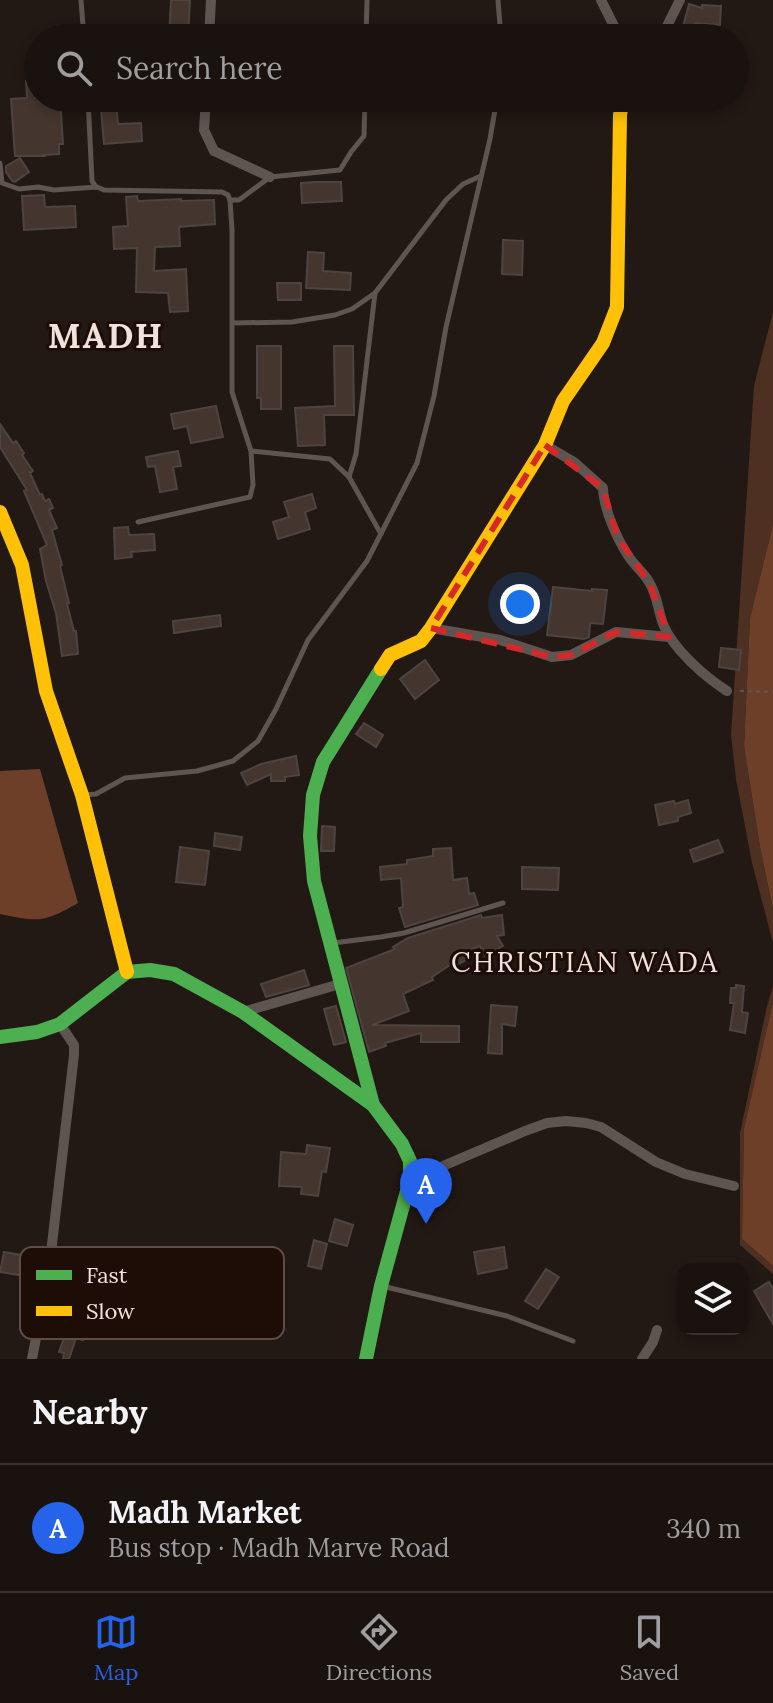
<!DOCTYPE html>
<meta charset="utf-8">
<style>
body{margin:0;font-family:Lora,serif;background:#231b18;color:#f1f3f6}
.controls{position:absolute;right:24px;bottom:24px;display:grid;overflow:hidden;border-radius:16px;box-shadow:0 4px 12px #0003}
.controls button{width:72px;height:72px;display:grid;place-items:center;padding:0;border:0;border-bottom:2px solid #38322f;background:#1a120f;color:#f1f3f6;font:40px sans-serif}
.you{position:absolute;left:520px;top:604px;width:28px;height:28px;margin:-20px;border:6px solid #fff;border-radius:50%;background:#1a73e8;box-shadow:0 0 0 12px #1a73e833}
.badge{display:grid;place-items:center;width:52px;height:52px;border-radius:50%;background:#2563eb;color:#fff;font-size:26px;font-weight:700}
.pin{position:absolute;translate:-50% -66px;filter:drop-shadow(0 2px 4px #0008)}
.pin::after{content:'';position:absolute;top:42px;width:28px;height:24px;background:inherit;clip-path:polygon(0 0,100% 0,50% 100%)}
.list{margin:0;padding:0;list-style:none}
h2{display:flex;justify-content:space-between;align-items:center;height:104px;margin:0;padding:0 32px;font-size:34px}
h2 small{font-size:26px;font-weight:400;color:#9f9e9e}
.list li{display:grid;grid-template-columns:52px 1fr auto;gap:24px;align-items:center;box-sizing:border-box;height:128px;padding:0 32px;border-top:2px solid #38322f}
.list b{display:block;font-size:30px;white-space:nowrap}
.list p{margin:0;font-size:26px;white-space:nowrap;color:#9f9e9e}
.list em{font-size:26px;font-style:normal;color:#9f9e9e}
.icon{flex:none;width:44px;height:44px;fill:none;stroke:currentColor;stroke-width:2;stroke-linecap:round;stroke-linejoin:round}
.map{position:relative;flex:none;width:773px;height:1359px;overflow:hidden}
.search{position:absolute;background:#1a120f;box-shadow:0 4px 12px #0003;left:24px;right:24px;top:24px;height:88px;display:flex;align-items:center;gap:20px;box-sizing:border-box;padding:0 28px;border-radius:44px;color:#9f9e9e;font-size:30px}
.sheet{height:232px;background:#1a120f}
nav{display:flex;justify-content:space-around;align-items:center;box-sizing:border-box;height:112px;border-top:2px solid #38322f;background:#1a120f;font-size:22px;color:#9f9e9e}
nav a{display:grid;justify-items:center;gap:4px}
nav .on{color:#2563eb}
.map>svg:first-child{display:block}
</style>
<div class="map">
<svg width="773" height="1359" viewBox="0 0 773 1359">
<rect width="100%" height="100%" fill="#221814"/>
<!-- green -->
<g fill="#4e3023">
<polygon points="773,312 773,524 750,618 744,746 760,847 773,909 773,943 752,863 736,779 731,735 754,386"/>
<polygon points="773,986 773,1002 744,1128 742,1239 773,1266 773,1274 740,1245 740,1133 767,1006"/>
</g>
<!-- water -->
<g fill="#6e3f28">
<polygon points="773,524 773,909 760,847 744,746 750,618"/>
<path d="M 40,769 L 78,903 C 43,923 39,922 0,914 L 0,771 Z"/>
<polygon points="773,1002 773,1266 742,1239 744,1128"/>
</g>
<!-- building -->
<g fill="#44362f" stroke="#4d4441" stroke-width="2">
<polygon points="171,0 190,0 188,38 169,38"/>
<polygon points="689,4 702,8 702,5 721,6 720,25 695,23 691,38 680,38"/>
<polygon points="38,80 38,98 60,98 63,144 59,144 59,154 43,155 44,156 15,156 11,99 27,98 26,81"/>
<polygon points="100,98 116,98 118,124 141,123 142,141 104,144"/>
<polygon points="20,158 29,172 15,182 12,181 6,172 6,166"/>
<polygon points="315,182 341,182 342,201 302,203 301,183"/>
<polygon points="44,195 45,207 75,206 76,227 24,230 22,196"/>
<polygon points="137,196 138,201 181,199 181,201 214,200 215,224 179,227 180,246 155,247 154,271 186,269 188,311 170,312 168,293 136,292 137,248 114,249 113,227 128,226 126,197"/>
<polygon points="503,240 523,241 522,275 502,274"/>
<polygon points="308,252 324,253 323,271 351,273 350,290 306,288"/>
<polygon points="277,283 301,283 301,300 278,300"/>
<polygon points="257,346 281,346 281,409 261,409 261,398 257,398"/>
<polygon points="334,346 353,346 354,415 324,415 325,445 298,446 295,408 335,406"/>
<polygon points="216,406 223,437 191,443 187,426 174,429 171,414"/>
<polygon points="0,424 13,443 16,441 24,453 22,455 33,471 30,473 40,495 42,494 45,501 49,499 53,508 49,510 57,528 52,530 62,565 60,566 69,603 67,604 74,631 76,631 78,654 62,656 56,613 46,581 40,549 47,545 24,491 27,490 0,447"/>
<polygon points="178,451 181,466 173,467 177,489 160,492 155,466 148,467 146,457"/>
<polygon points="312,494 316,508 305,512 310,529 278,539 273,522 289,517 284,502"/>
<polygon points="128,527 129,535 154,534 155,550 131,552 132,557 115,559 114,528"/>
<polygon points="553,587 592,591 592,589 607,590 603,624 590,623 589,637 584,639 547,635"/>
<polygon points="220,615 221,626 174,633 173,621"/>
<polygon points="721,648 741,650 739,670 719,667"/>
<polygon points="425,660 439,680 415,699 400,679"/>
<polygon points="364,723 383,735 376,747 356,734"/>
<polygon points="296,756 299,775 285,777 285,781 271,781 271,774 247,785 241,773 261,764"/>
<polygon points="688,800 691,813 678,817 678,821 659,825 655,805 674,801 675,804"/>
<polygon points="322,826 335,827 334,851 321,851"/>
<polygon points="215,833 242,837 240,850 214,846"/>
<polygon points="718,840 723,852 694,862 690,850"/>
<polygon points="180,847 209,851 205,885 176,882"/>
<polygon points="451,848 453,880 467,878 469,894 474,893 478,905 405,927 399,908 403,907 401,878 381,880 380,867 407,864 407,860 433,856 433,849"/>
<polygon points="522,867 559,868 558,890 522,889"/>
<polygon points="481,915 482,918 502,915 504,935 497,936 503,946 485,956 480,946 462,953 466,960 454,966 453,963 432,977 433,980 403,994 409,1011 372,1025 459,1026 459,1042 421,1042 421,1033 385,1043 386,1046 369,1052 346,968 395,949 393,947 408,938"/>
<polygon points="304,970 309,985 266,997 261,984"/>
<polygon points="736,985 744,986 742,1012 748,1013 745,1033 730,1030 734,1003 730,1003 731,988 736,988"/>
<polygon points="491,1005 517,1007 515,1026 502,1024 502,1054 488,1053"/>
<polygon points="336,1006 346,1042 334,1045 324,1009"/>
<polygon points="307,1145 330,1148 326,1172 322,1171 318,1196 301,1194 302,1187 279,1186 281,1152 306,1154"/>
<polygon points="335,1219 353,1225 347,1246 329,1241"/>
<polygon points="314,1240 327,1244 321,1269 308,1266"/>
<polygon points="504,1247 507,1268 478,1274 474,1252"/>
<polygon points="4,1252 28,1256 25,1276 0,1272"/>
<polygon points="546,1269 559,1277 538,1309 525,1301"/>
<polygon points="769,1282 773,1289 773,1324 754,1291"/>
<polygon points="69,1324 86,1327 83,1340 76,1338 69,1359 63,1359 64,1353 59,1352 64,1338 66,1339"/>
</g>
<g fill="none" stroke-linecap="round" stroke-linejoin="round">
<!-- path -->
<polyline stroke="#5c5450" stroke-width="2" stroke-dasharray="4 4" stroke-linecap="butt" points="740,691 773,692"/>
<!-- lane -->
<g stroke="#5e5551" stroke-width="5">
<polyline points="81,0 84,38"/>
<polyline points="498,0 501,38"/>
<polyline points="366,38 367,0"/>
<polyline points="88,98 92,181 96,187"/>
<polyline points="0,163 2,183 19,189 38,187 54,190 97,187 104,190 222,192 228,195 230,200 232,230 232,392 251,451 253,485 250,497 138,522"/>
<polyline points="230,200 239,200 270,177 340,170 351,152 364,136 365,98"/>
<polyline points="233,323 292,322 335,315 352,309 375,293 446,200 463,184 481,176"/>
<polyline points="251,451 330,459 349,477 381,534"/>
<polyline points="349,477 356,454 375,293"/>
<polyline points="83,795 96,794 125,778 197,771 233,761 258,741 276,709 308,640 367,561 417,463 434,396 446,327 490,139 497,98"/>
<polyline points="333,943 381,937 404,933 503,903"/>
<polyline points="382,1286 507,1316 573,1341"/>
</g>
<!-- street -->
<g stroke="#5e5551" stroke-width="10">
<polyline points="601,0 620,38"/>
<polyline points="209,38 211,0"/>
<polyline points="661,38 680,0"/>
<polyline points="206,98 204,130 214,151 270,177"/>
<path d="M 545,445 L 574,462 L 603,488 C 604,510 617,539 629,557 C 635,566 644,573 649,582 C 657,594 658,610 663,624 C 673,649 704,676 727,691"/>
<polyline points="431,628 500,640 552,657 571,655 616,632 669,637"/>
<polyline points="243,1012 340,984"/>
<polyline points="410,1180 525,1131 547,1123 566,1121 586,1123 601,1127 656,1162 685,1174 734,1186"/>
<polyline points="32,1359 49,1270 74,1055 74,1045 60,1024"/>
<polyline points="642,1359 653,1342 657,1330"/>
</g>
<!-- fast -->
<g stroke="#4caf50" stroke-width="14">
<polyline points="127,972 150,970 174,974 243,1012 373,1105 402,1144 410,1161 410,1180 381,1286 366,1359"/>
<polyline points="0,1037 37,1032 60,1024 127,972"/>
<polyline points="373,1105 314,881 310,836 313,795 323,762 381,669"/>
</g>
<!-- slow -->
<g stroke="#ffc107" stroke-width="14">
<polyline points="0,512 22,565 46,691 82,795 127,972"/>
<polyline points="381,669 390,655 421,641 431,628 545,445 563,401 603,343 617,307 620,115 623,98"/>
</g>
</g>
<!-- marked area -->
<path fill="none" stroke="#d62828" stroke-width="6" stroke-dasharray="16 10" stroke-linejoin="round" d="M 545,445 L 603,488 L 617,536 L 650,584 L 669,637 L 616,632 L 571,655 L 552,657 L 431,628 Z"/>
<g text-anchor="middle" stroke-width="6" stroke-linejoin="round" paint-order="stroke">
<!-- neighbourhood labels -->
<g font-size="28" letter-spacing="2" fill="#efe2dc" stroke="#1e0d06">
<text x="585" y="972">CHRISTIAN WADA</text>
</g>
<!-- district labels -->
<g font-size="34" font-weight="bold" letter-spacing="2" fill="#efe2dc" stroke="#1e0d06">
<text x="106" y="348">MADH</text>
</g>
</g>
<!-- legend -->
<rect x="20" y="1247" width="264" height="92" rx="12" fill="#1e0d06" stroke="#5d4d46" stroke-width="2"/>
<rect x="36" y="1270" width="36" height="10" fill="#4caf50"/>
<rect x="36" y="1306" width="36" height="10" fill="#ffc107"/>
<g font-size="22" fill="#efe2dc">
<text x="86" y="1283">Fast</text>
<text x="86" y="1319">Slow</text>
</g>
</svg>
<div class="controls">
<button><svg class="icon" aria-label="layers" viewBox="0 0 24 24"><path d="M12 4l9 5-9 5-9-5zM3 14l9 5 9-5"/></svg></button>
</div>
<div class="you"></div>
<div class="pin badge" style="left:426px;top:1224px">A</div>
<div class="search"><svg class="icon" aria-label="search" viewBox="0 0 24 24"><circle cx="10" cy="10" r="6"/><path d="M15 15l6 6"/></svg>Search here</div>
</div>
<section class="sheet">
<h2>Nearby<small></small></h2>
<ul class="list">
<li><span class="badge">A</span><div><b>Madh Market</b><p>Bus stop · Madh Marve Road</p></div><em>340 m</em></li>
</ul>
</section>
<nav>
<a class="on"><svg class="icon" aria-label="map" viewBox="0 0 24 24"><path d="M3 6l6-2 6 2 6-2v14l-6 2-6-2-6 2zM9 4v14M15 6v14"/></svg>Map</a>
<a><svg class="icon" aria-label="directions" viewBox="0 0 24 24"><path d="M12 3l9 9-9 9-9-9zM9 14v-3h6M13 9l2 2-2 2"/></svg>Directions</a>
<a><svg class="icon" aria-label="saved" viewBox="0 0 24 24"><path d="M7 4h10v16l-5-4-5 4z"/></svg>Saved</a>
</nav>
